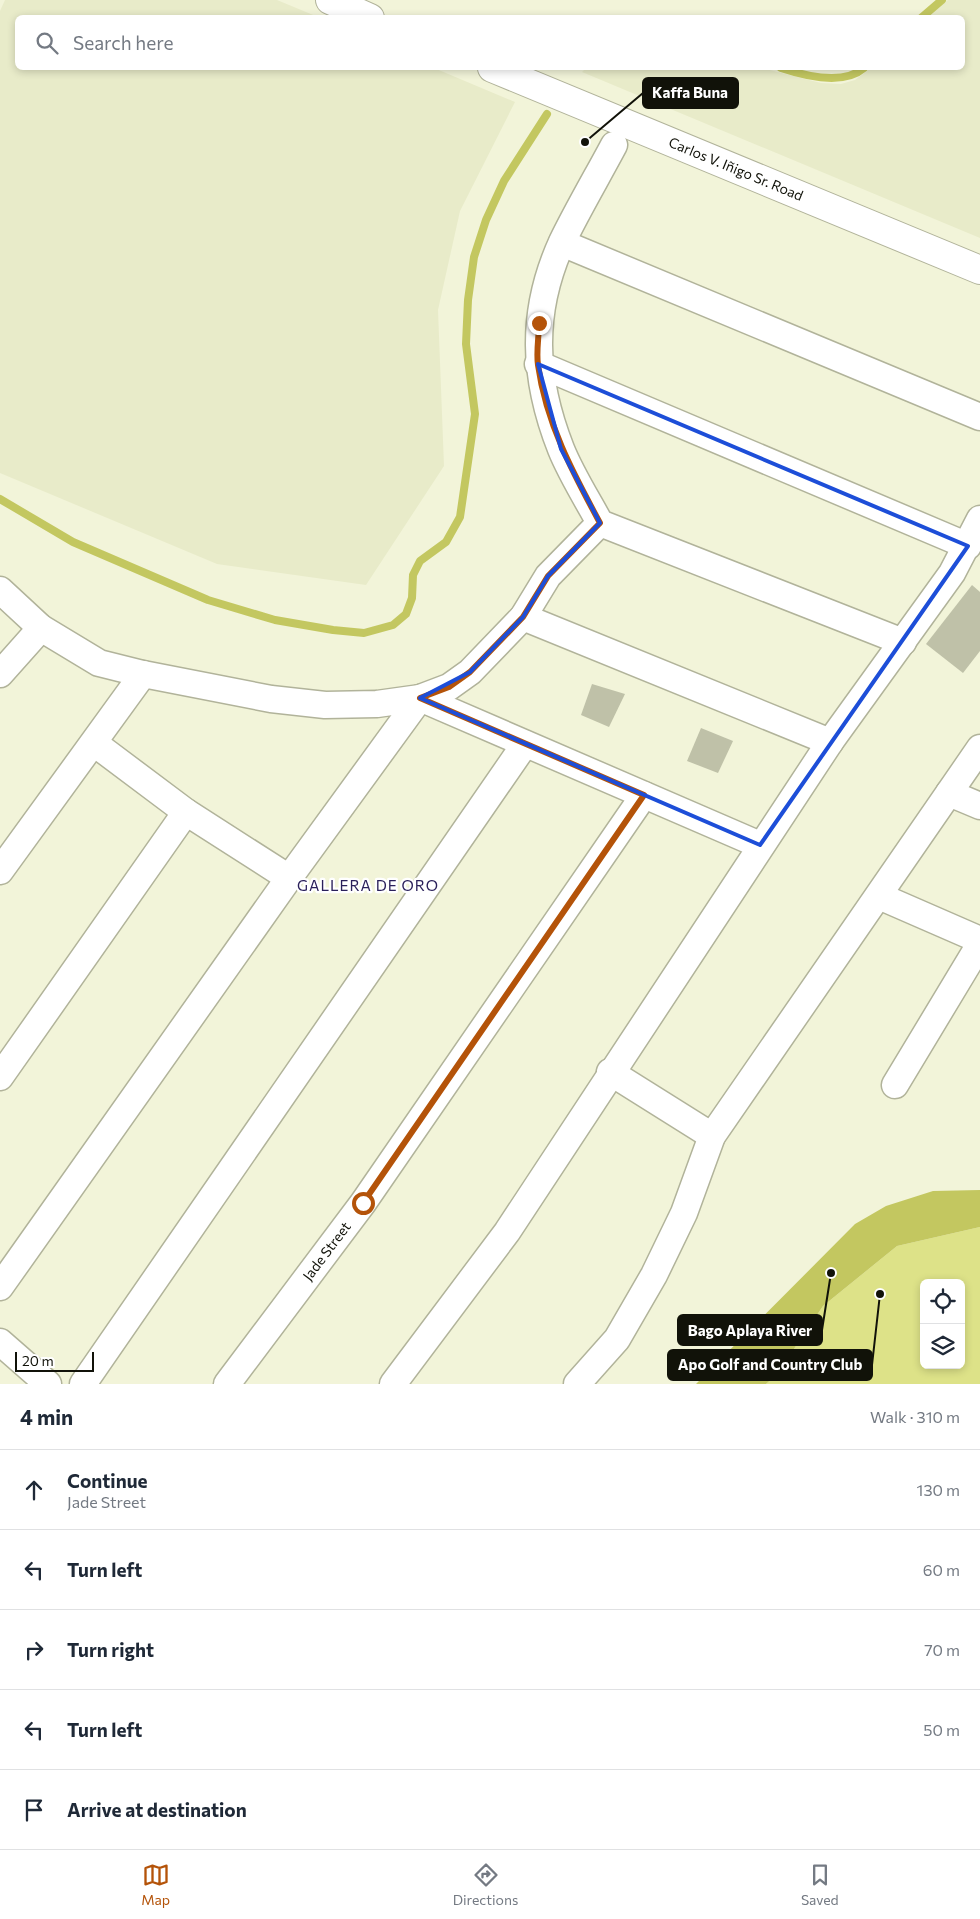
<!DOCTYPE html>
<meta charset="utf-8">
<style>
body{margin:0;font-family:Commissioner,sans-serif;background:#f2f2f3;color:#1f2937}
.controls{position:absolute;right:15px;bottom:15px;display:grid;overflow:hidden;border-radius:8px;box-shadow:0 2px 8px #0003}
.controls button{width:45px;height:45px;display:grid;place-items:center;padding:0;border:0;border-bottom:1px solid #e0e1e3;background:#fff;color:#1f2937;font:25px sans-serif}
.scale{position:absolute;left:15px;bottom:12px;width:79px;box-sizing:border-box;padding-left:5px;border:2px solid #111209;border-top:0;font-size:14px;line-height:18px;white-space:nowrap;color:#111209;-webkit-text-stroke:4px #fff;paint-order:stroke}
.stop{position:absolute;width:15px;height:15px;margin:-11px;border:4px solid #b45309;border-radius:50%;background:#fff}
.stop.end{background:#b45309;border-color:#fff;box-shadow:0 1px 5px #0008}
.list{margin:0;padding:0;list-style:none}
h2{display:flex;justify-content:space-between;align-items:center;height:65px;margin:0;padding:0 20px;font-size:21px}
h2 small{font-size:16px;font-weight:400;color:#747a83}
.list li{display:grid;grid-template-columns:32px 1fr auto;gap:15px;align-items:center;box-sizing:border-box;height:80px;padding:0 20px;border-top:1px solid #e0e1e3}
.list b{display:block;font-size:19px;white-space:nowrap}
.list p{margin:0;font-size:16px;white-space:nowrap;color:#747a83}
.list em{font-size:16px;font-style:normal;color:#747a83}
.icon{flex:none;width:28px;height:28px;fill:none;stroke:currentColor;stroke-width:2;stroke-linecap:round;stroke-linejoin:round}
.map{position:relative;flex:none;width:980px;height:1384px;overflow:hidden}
.search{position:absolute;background:#fff;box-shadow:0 2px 8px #0003;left:15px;right:15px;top:15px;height:55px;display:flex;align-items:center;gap:12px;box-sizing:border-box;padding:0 18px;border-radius:8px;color:#747a83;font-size:19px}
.sheet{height:465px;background:#fff}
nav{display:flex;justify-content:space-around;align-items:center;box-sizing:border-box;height:70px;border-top:1px solid #e0e1e3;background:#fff;font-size:14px;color:#747a83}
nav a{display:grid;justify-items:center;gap:2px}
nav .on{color:#b45309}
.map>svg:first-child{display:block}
</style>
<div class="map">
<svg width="980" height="1384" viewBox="0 0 980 1384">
<rect width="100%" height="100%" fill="#f2f4d9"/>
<!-- built -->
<g fill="#e8ebc9">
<polygon points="5,0 277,0 318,17 18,18 18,68 434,68 515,102 460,211 438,310 444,466 366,585 217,564 0,473 0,11"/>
<polygon points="948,0 980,0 980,238 582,72 586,68 762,68 821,83 841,84 855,80 871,68 962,68 962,18 927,17"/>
</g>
<!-- green -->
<path fill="#dde288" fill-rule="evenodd" d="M 980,1227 L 980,1384 L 766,1384 L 777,1374 L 823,1306 L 897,1246 ZM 924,1283 L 961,1283 L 961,1365 L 924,1365 Z"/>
<!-- water -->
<polygon fill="#c3c760" points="980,1190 980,1227 897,1246 823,1306 777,1374 766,1384 696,1384 855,1224 886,1206 933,1191"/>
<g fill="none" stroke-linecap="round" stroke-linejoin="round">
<!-- stream -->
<g stroke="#c3c760" stroke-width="8">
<polyline points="921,18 942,0"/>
<path d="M 781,68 C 805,76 843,86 864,68"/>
<polyline points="0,499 73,542 208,600 275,620 333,630 364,633 393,625 406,614 412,598 413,575 420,561 446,542 460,517 475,414 466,344 468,300 474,257 486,220 504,181 547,114"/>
</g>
</g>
<!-- building -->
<g fill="#bfc1a8">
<polygon points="972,585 980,592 980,651 963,673 926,644"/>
<polygon points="592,684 625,694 609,727 581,715"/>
<polygon points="701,728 733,741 718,773 687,761"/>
</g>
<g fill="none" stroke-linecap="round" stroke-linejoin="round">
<defs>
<g id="minor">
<path d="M 614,145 C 597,177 578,209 562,242 C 530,312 533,378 561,449 C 571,474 587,499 600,523 L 903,642"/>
<polyline points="562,243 980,417"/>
<polyline points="538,364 968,546"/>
<polyline points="0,590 41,628 99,663 143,674 271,699 325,705 377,704 420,698 449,687 470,672 523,617 548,576 600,523"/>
<polyline points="523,617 830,742"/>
<polyline points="0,674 41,628"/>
<polyline points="420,698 760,845"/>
<polyline points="94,743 186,812 289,878"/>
<polyline points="949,793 980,806"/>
<polyline points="0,871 143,674"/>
<polyline points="879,896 980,940"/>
<polyline points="610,1072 712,1136"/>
<polyline points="0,1077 186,812"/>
<polyline points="895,1085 980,944"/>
<polyline points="0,1287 289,878 420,698"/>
<polyline points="0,1342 48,1384"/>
<polyline points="83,1384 525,744"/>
<path id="s1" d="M 227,1384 L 363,1203 L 644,795"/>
<polyline points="393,1384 507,1232 830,742 952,573 980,519"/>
<polyline points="577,1384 617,1339 654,1275 684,1213 712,1136 980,748"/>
</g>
<g id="major">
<polyline points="330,0 370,18"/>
<path id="s2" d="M 492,68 L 980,270"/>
</g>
</defs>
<!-- minor casing -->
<use href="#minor" stroke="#b1b39a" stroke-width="29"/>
<!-- major casing -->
<use href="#major" stroke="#b1b39a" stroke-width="30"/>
<!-- minor -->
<use href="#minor" stroke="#fff" stroke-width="26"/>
<!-- major -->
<use href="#major" stroke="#fff" stroke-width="28"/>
</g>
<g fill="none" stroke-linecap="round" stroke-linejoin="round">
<!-- route -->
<path stroke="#b45309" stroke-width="6" d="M 363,1203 L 644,795 L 420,698 L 449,687 L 470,672 L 523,617 L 548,576 L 600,523 C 573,473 546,423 538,365 C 536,352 539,336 539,323"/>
</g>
<!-- marked area -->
<path fill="none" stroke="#1d4ed8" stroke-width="4" stroke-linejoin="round" d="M 538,364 L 968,546 L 760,845 L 420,698 L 470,672 L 523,617 L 548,576 L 600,523 L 561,449 Z"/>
<g text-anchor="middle" stroke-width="4.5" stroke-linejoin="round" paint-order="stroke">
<!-- street labels -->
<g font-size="14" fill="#111209" stroke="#fff">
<text dy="5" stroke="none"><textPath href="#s2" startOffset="264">Carlos V. Iñigo Sr. Road</textPath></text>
<text dy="5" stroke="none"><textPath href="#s1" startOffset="166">Jade Street</textPath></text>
</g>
<!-- neighbourhood labels -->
<g font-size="15" letter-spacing="1" fill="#2a205a" stroke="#fff">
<text x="368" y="891">GALLERA DE ORO</text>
</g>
</g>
<!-- callouts -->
<path fill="none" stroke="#111209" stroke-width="2" d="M585 142L643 93M831 1273L822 1330M880 1294L872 1365"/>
<g fill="#111209" stroke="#fff" stroke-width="2">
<circle cx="585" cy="142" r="5"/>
<circle cx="831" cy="1273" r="5"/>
<circle cx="880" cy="1294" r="5"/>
</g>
<g fill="#111209" stroke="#111209" stroke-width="2">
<rect x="643" y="78" width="95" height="30" rx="5"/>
<rect x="678" y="1315" width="144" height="30" rx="5"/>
<rect x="668" y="1350" width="204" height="30" rx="5"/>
</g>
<g font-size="15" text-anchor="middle" font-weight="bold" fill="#fff">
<text x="690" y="98">Kaffa Buna</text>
<text x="750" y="1336">Bago Aplaya River</text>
<text x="770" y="1370">Apo Golf and Country Club</text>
</g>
</svg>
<div class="controls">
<button><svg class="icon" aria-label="locate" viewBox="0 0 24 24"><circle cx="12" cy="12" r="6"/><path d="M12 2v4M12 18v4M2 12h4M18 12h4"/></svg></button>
<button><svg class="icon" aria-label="layers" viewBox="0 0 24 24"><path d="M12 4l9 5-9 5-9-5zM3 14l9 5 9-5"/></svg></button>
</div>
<div class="scale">20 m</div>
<div class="stop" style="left:363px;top:1203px"></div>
<div class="stop end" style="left:539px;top:323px"></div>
<div class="search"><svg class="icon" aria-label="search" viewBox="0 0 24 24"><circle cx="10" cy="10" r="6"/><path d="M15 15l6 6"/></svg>Search here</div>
</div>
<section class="sheet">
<h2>4 min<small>Walk · 310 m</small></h2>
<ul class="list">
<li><svg class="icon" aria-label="ahead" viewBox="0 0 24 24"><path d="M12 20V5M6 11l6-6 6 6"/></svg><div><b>Continue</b><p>Jade Street</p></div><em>130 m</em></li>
<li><svg class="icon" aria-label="left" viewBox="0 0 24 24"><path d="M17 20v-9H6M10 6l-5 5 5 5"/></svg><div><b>Turn left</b></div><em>60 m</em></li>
<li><svg class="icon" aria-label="right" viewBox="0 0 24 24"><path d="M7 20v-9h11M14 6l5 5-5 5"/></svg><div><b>Turn right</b></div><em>70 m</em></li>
<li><svg class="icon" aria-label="left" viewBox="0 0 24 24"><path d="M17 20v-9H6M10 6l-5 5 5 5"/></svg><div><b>Turn left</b></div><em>50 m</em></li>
<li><svg class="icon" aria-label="arrive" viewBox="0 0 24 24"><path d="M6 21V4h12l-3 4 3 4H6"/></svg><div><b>Arrive at destination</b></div></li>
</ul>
</section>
<nav>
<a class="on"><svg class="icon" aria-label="map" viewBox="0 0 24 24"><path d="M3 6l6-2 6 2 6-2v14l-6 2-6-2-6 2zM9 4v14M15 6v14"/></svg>Map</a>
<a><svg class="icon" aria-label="directions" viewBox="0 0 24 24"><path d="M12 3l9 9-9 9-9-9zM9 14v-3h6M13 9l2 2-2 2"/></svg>Directions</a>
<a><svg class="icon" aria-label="saved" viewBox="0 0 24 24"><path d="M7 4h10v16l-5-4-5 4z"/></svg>Saved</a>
</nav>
